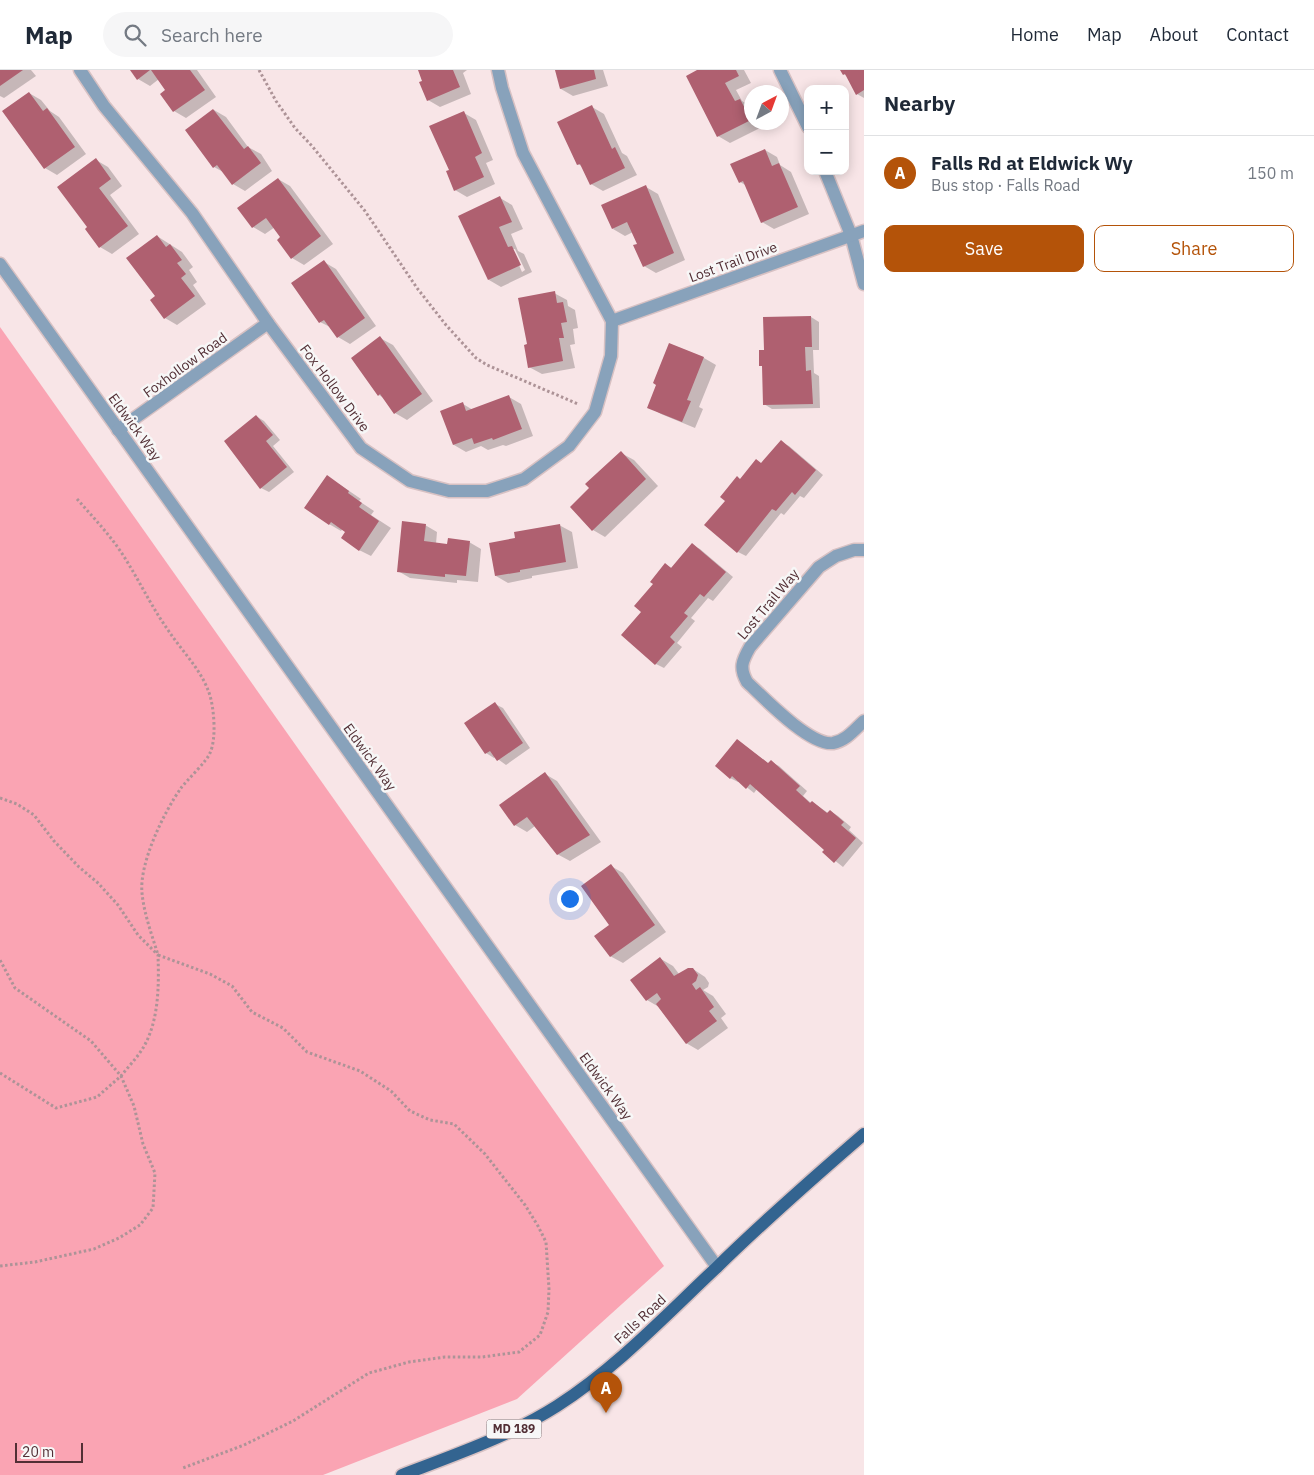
<!DOCTYPE html>
<meta charset="utf-8">
<style>
body{margin:0;font-family:"IBM Plex Sans",sans-serif;background:#f6f6f7;color:#1f2937}
.controls{position:absolute;right:15px;top:15px;display:grid;overflow:hidden;border-radius:10px;box-shadow:0 2px 12px #0003}
.controls button{width:45px;height:45px;display:grid;place-items:center;padding:0;border:0;border-bottom:1px solid #e0e1e3;background:#fff;color:#1f2937;font:25px sans-serif}
.compass{position:absolute;left:744px;top:15px;width:45px;height:45px;border-radius:50%;background:#fff;box-shadow:0 2px 12px #0003;rotate:41deg}
.scale{position:absolute;left:15px;bottom:12px;width:68px;box-sizing:border-box;padding-left:5px;border:2px solid #522f35;border-top:0;font-size:14px;line-height:18px;white-space:nowrap;color:#522f35;-webkit-text-stroke:4px #f7f7f7;paint-order:stroke}
.you{position:absolute;left:569px;top:828px;width:18px;height:18px;margin:-12px;border:4px solid #fff;border-radius:50%;background:#1a73e8;box-shadow:0 0 0 8px #1a73e833}
.badge{display:grid;place-items:center;width:32px;height:32px;border-radius:50%;background:#b45309;color:#fff;font-size:16px;font-weight:700}
.pin{position:absolute;translate:-50% -41px;filter:drop-shadow(0 1px 2px #0008)}
.pin::after{content:'';position:absolute;top:26px;width:18px;height:15px;background:inherit;clip-path:polygon(0 0,100% 0,50% 100%)}
.list{margin:0;padding:0;list-style:none}
h2{display:flex;justify-content:space-between;align-items:center;height:65px;margin:0;padding:0 20px;font-size:21px}
h2 small{font-size:16px;font-weight:400;color:#747a83}
.list li{display:grid;grid-template-columns:32px 1fr auto;gap:15px;align-items:center;box-sizing:border-box;height:75px;padding:0 20px;border-top:1px solid #e0e1e3}
.list b{display:block;font-size:19px;white-space:nowrap}
.list p{margin:0;font-size:16px;white-space:nowrap;color:#747a83}
.list em{font-size:16px;font-style:normal;color:#747a83}
.actions{display:flex;gap:10px;padding:15px 20px}
.actions a{flex:1;padding:11px 0;border:1px solid #b45309;border-radius:10px;text-align:center;font-size:18px;color:#b45309}
.actions .main{background:#b45309;color:#fff}
.icon{flex:none;width:28px;height:28px;fill:none;stroke:currentColor;stroke-width:2;stroke-linecap:round;stroke-linejoin:round}
.map{position:relative;flex:none;width:864px;height:1405px;overflow:hidden}
header{display:flex;align-items:center;gap:30px;box-sizing:border-box;height:70px;padding:0 25px;background:#fff;border-bottom:1px solid #e0e1e3}
header strong{font-size:24px}
nav{display:flex;gap:28px;margin-inline-start:auto;font-size:18px}
.search{width:350px;height:45px;background:#f6f6f7;display:flex;align-items:center;gap:12px;box-sizing:border-box;padding:0 18px;border-radius:28px;color:#747a83;font-size:19px}
main{display:flex}
aside{flex:1;background:#fff}
.map>svg:first-child{display:block}
</style>
<header>
<strong>Map</strong>
<div class="search"><svg class="icon" aria-label="search" viewBox="0 0 24 24"><circle cx="10" cy="10" r="6"/><path d="M15 15l6 6"/></svg>Search here</div>
<nav><a>Home</a><a>Map</a><a>About</a><a>Contact</a></nav>
</header>
<main>
<div class="map">
<svg width="864" height="1405" viewBox="0 0 864 1405">
<rect width="100%" height="100%" fill="#f8e5e7"/>
<!-- green -->
<polygon fill="#faa4b3" points="0,257 664,1196 517,1329 323,1405 0,1405"/>
<!-- shadow -->
<g fill="#0003" fill-rule="evenodd">
<polygon points="0,0 31,0 36,6 4,28 0,26"/>
<polygon points="131,0 197,0 216,27 186,48 174,41 167,20 159,9 150,16 138,9"/>
<polygon points="419,0 467,0 463,3 471,24 440,37 428,30"/>
<polygon points="556,0 603,0 608,16 573,26 561,19"/>
<polygon points="700,0 744,0 751,13 736,20 742,31 752,37 752,52 760,52 762,57 730,73 718,66"/>
<polygon points="841,0 864,0 864,28 857,24 848,7 844,4"/>
<polygon points="29,23 41,30 50,41 59,47 86,84 57,105 45,98"/>
<polygon points="592,37 604,44 622,83 627,86 637,105 603,121 591,114 583,97 578,94"/>
<polygon points="214,40 226,47 248,77 261,84 272,101 245,121 233,114 225,103 214,97"/>
<polygon points="464,43 476,50 493,90 486,93 495,114 467,127 455,120 450,101"/>
<polygon points="765,80 777,87 780,95 791,102 809,144 774,159 762,152 747,116 740,112"/>
<polygon points="96,90 108,97 122,116 110,125 139,164 112,184 100,177 89,158"/>
<polygon points="278,109 290,116 333,174 304,195 292,188 282,167 275,157 265,164 253,157"/>
<polygon points="646,117 658,124 685,190 656,203 644,196 639,174 633,162 625,166 613,159"/>
<path d="M 500,128 L 512,135 L 523,159 L 511,164 L 518,181 L 524,184 L 532,202 L 501,217 L 489,210 ZM 512,179 L 515,179 L 525,200 L 522,202 Z"/>
<polygon points="157,166 182,182 193,197 189,200 197,212 193,215 206,234 177,255 165,248 157,227"/>
<polygon points="324,192 336,199 376,256 350,274 338,267 332,258 320,252"/>
<polygon points="554,223 567,230 568,236 575,240 578,258 573,259 575,274 570,275 575,298 542,304 529,297"/>
<polygon points="811,247 819,252 819,280 813,280 814,303 819,306 820,338 772,339 764,334 766,282"/>
<polygon points="380,268 393,275 433,331 407,350 395,343 385,329 379,325"/>
<polygon points="670,275 704,288 716,295 699,337 703,339 695,358 661,344 649,337"/>
<polygon points="509,327 521,334 533,366 506,376 503,375 488,380 481,376 466,382 454,375 463,334 473,340"/>
<polygon points="256,346 264,351 280,370 273,376 294,402 269,422 261,418"/>
<polygon points="781,372 789,376 823,405 804,428 800,426 784,445 781,443 746,486 738,482 706,455 727,431 740,410 762,394"/>
<polygon points="621,383 634,390 658,416 605,467 593,460 591,419"/>
<polygon points="339,414 361,429 359,431 374,441 371,445 391,458 371,486 359,480 347,461 343,458 341,461 329,454"/>
<polygon points="425,455 437,462 436,474 448,475 469,472 481,479 478,512 457,510 457,513 410,508 398,501"/>
<polygon points="559,455 572,462 578,498 532,506 532,508 508,513 496,506 516,469"/>
<polygon points="692,475 700,479 733,507 713,531 708,528 691,548 695,551 677,573 682,577 664,598 656,594 643,542 654,514 666,495 672,498"/>
<polygon points="495,634 503,638 530,678 506,695 495,687 494,688 486,683"/>
<polygon points="738,671 769,694 771,692 779,696 807,721 803,726 811,733 812,732 828,743 830,741 838,746 851,757 849,760 863,773 843,797 824,782 826,780 757,719 754,723 739,711 738,712 730,708"/>
<polygon points="545,704 557,711 601,772 570,791 557,784 535,756 527,762 515,755"/>
<polygon points="611,796 623,803 666,862 623,893 610,886"/>
<polygon points="661,889 673,896 679,904 693,899 705,907 709,913 708,917 703,920 713,926 726,944 721,948 728,958 698,980 686,973 659,937 647,930 632,910"/>
</g>
<!-- building -->
<g fill="#af6070">
<polygon points="0,0 23,0 0,16"/>
<polygon points="130,0 150,0 137,10"/>
<polygon points="151,0 190,0 205,20 173,42 160,24 165,20"/>
<polygon points="418,0 453,0 460,17 427,31 419,12 422,11"/>
<polygon points="555,0 594,0 596,9 560,19"/>
<polygon points="697,0 736,0 739,6 725,13 735,31 740,29 751,50 717,67 686,6"/>
<polygon points="840,0 864,0 864,20 856,25 845,4 843,5"/>
<polygon points="29,22 43,41 47,38 75,77 44,99 2,41"/>
<polygon points="592,35 612,79 615,77 625,98 590,115 580,94 577,95 557,52"/>
<polygon points="213,39 244,79 248,76 261,93 232,115 217,95 213,98 185,60"/>
<polygon points="464,41 482,83 475,87 484,107 454,121 446,101 449,100 429,56"/>
<polygon points="765,79 772,96 779,93 798,137 761,153 743,111 739,113 730,94"/>
<polygon points="96,88 111,109 99,118 128,156 99,178 85,159 87,157 57,117"/>
<polygon points="278,108 321,166 291,189 277,170 280,167 266,148 252,158 237,138"/>
<polygon points="646,115 674,183 643,197 633,175 637,174 627,152 612,159 601,135"/>
<polygon points="500,126 512,152 499,157 508,177 512,176 521,195 488,210 458,146"/>
<polygon points="157,165 166,177 170,174 182,190 177,193 186,204 181,208 195,226 164,249 150,230 155,226 126,188"/>
<polygon points="324,190 365,248 337,268 324,250 319,253 291,213"/>
<polygon points="555,221 557,233 563,232 567,252 561,253 564,268 559,268 563,291 528,298 524,275 527,274 518,228"/>
<polygon points="811,246 812,277 805,277 806,301 811,300 813,334 763,335 762,296 759,296 759,280 764,280 763,247"/>
<polygon points="380,266 422,324 394,344 380,324 378,326 351,288"/>
<polygon points="669,273 704,287 687,330 691,331 682,352 647,338 656,315 653,313"/>
<polygon points="509,325 522,359 493,370 492,368 474,374 472,368 453,375 440,341 463,332 466,341"/>
<polygon points="256,345 273,365 266,371 287,397 260,419 224,371"/>
<polygon points="781,370 816,400 795,425 792,422 776,441 772,439 737,483 704,455 725,431 720,427 737,406 740,409 756,389 761,393"/>
<polygon points="621,381 646,409 592,461 570,437 589,418 585,414"/>
<polygon points="327,405 349,421 348,423 362,433 359,437 379,451 359,481 341,468 345,462 331,452 329,455 304,438"/>
<polygon points="402,451 426,454 424,471 447,474 448,468 470,471 466,506 445,504 445,507 397,502"/>
<polygon points="560,454 566,492 520,500 520,502 495,506 489,473 515,468 514,462"/>
<polygon points="692,473 726,502 704,527 700,524 684,543 688,546 670,567 675,572 655,595 621,565 641,542 634,536 653,514 650,512 665,493 671,498"/>
<polygon points="495,632 523,673 497,691 490,681 485,684 464,653"/>
<polygon points="737,669 768,693 771,690 800,716 796,720 810,733 812,731 827,743 830,740 844,752 841,755 856,768 834,793 822,782 824,780 750,714 746,719 732,706 730,709 715,696"/>
<polygon points="545,702 590,765 557,785 527,747 514,756 499,735"/>
<polygon points="611,794 655,855 610,887 594,866 609,855 581,816"/>
<polygon points="660,887 674,906 688,898 693,898 698,905 696,911 692,914 696,920 700,917 714,937 709,941 717,951 686,974 656,934 661,929 657,923 646,931 630,910"/>
</g>
<g fill="none" stroke-linecap="round" stroke-linejoin="round">
<defs>
<g id="minor">
<polyline points="80,0 104,36 192,143 268,253 361,378 410,411 449,421 487,421 524,409 569,376 595,342 611,286 612,251 523,83 502,18 498,0"/>
<polyline points="780,0 808,57"/>
<polyline points="825,101 851,165 864,214"/>
<polyline points="0,194 717,1197"/>
<polyline points="612,251 864,161"/>
<polyline points="118,360 268,253"/>
<path d="M 864,480 L 854,480 L 836,486 L 819,497 L 750,577 C 742,591 739,598 747,612 C 764,628 810,676 833,673 C 846,671 855,659 864,651"/>
</g>
<path id="major" d="M 402,1405 C 454,1385 510,1366 557,1336 C 616,1298 664,1247 715,1199 C 763,1152 813,1108 864,1064"/>
</defs>
<!-- minor casing -->
<use href="#minor" stroke="#d7c1c3" stroke-width="15"/>
<!-- major casing -->
<use href="#major" stroke="#d7c1c3" stroke-width="15"/>
<!-- path -->
<g stroke="#ad9397" stroke-width="3" stroke-dasharray="2.5 2.5" stroke-linecap="butt">
<polyline points="259,0 276,31 295,58 312,76 365,141 417,218 446,255 476,288 487,295 578,334"/>
<path d="M 77,429 C 93,447 110,465 123,485 C 139,510 151,536 168,560 C 181,580 199,597 208,620 C 214,634 217,668 210,683 C 207,691 188,709 181,718 C 164,742 139,793 142,823 C 144,844 152,865 158,885 L 210,904 L 232,916 L 252,942 L 283,958 L 307,982 L 360,1001 L 391,1021 L 410,1041 L 430,1050 L 454,1054 L 485,1084 L 525,1135 L 538,1156 L 546,1172 L 549,1219 L 548,1242 L 540,1265 L 519,1282 L 482,1287 L 445,1287 L 409,1292 L 369,1303 L 293,1351 L 244,1375 L 183,1398"/>
<path d="M 0,728 L 17,734 L 34,745 L 54,771 L 79,797 L 98,813 L 118,835 L 138,865 L 158,885 C 159,916 159,951 143,978 C 137,988 128,997 121,1006 L 91,971 L 15,918 L 0,890"/>
<polyline points="0,1003 56,1038 97,1027 121,1006 134,1036 143,1074 155,1103 153,1138 140,1155 119,1168 94,1179 35,1192 0,1196"/>
</g>
<!-- minor -->
<use href="#minor" stroke="#88a2bb" stroke-width="12"/>
<!-- major -->
<use href="#major" stroke="#336490" stroke-width="12"/>
</g>
<g text-anchor="middle" stroke-width="5" stroke-linejoin="round" paint-order="stroke">
<!-- shield labels -->
<rect fill="#f7f7f7" stroke="#846b6f" stroke-width="1" x="486.5" y="1349.5" width="55" height="19" rx="4"/>
<g font-size="12" font-weight="bold" fill="#522f35">
<text x="514" y="1363">MD 189</text>
</g>
<!-- street labels -->
<g font-size="14" fill="#522f35" stroke="#f7f7f7">
<text transform="translate(733 192) rotate(-20)" y="5">Lost Trail Drive</text>
<text transform="translate(185 295) rotate(-36)" y="5">Foxhollow Road</text>
<text transform="translate(335 318) rotate(53)" y="5">Fox Hollow Drive</text>
<text transform="translate(135 357) rotate(54)" y="5">Eldwick Way</text>
<text transform="translate(768 534) rotate(-50)" y="5">Lost Trail Way</text>
<text transform="translate(370 687) rotate(54)" y="5">Eldwick Way</text>
<text transform="translate(606 1016) rotate(54)" y="5">Eldwick Way</text>
<text transform="translate(640 1249) rotate(-43)" y="5">Falls Road</text>
</g>
</g>
</svg>
<div class="controls">
<button>+</button>
<button>−</button>
</div>
<svg class="compass" viewBox="-18 -18 36 36"><path d="M0-13l5 13h-10z" fill="#e53935"/><path d="M0 13l5-13h-10z" fill="#747a83"/></svg>
<div class="scale">20 m</div>
<div class="you"></div>
<div class="pin badge" style="left:606px;top:1343px">A</div>
</div>
<aside>
<h2>Nearby<small></small></h2>
<ul class="list">
<li><span class="badge">A</span><div><b>Falls Rd at Eldwick Wy</b><p>Bus stop · Falls Road</p></div><em>150 m</em></li>
</ul>
<div class="actions"><a class="main">Save</a><a>Share</a></div>
</aside>
</main>
